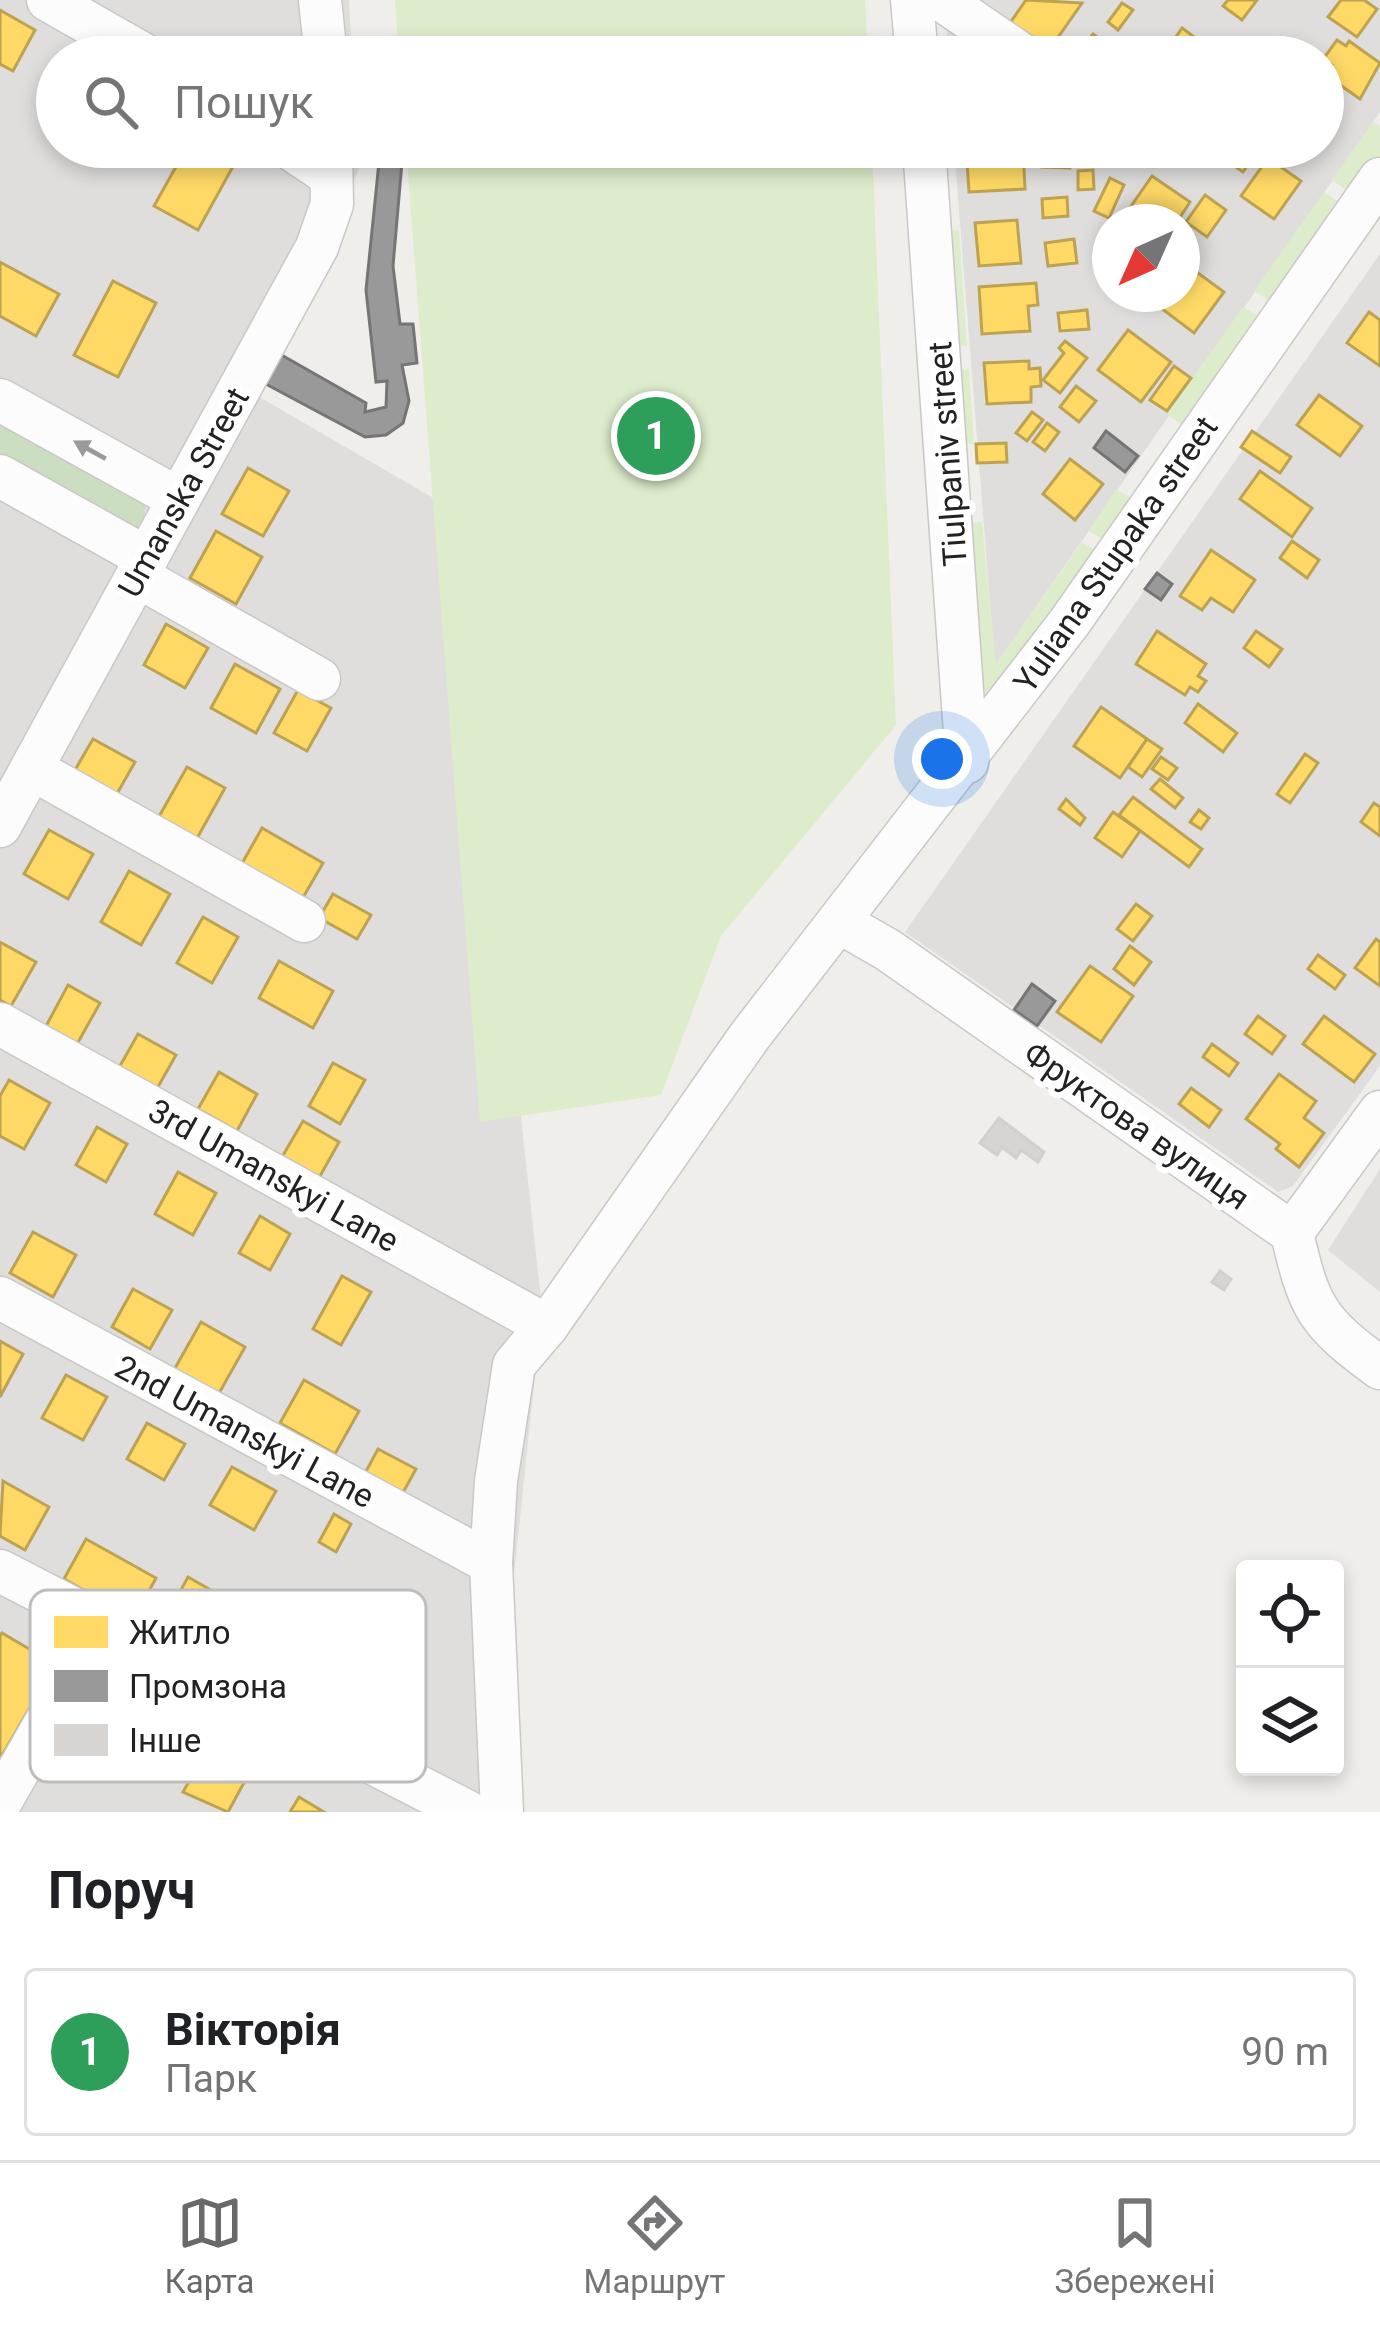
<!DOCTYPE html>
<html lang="uk">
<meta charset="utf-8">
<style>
body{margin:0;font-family:Roboto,sans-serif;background:#f2f2f2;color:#202124}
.controls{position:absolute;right:36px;bottom:36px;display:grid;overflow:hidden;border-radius:12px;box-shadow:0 6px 18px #0003}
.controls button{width:108px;height:108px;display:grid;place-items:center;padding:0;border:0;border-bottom:3px solid #e0e0e0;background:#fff;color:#202124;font:60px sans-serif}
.compass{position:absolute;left:1092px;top:204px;width:108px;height:108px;border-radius:50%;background:#fff;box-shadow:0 6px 18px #0003;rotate:225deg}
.you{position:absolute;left:942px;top:759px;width:42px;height:42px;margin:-30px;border:9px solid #fff;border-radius:50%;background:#1a73e8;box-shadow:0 0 0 18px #1a73e833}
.badge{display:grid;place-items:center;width:78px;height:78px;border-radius:50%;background:#6a6968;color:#fff;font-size:39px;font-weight:700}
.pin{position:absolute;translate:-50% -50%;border:6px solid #fff;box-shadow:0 3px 12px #0006}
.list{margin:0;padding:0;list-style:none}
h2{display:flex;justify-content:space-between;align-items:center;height:156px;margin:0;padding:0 48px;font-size:51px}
h2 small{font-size:39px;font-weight:400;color:#757577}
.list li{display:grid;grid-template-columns:78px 1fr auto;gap:36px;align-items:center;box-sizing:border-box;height:168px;margin:0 24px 24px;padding:0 24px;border:3px solid #e0e0e0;border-radius:12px}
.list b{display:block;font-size:45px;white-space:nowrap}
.list p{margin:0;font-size:39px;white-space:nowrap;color:#757577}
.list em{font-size:39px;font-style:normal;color:#757577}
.icon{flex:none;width:66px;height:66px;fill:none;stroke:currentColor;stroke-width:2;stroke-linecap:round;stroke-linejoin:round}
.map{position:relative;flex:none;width:1380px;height:1812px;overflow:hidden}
.search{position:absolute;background:#fff;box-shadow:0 6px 18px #0003;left:36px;right:36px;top:36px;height:132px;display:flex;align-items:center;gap:30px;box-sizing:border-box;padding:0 42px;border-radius:66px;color:#757577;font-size:45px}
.sheet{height:348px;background:#fff}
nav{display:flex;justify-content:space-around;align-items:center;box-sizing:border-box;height:168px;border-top:3px solid #e0e0e0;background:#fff;font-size:33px;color:#757577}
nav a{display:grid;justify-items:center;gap:6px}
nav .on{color:#6a6968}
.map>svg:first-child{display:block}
</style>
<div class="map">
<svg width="1380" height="1812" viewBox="0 0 1380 1812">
<rect width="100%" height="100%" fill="#f0eeeb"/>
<!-- residential -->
<g fill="#dfdedc" fill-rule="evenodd">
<polygon points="0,0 349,0 352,57 57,57 57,147 358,147 360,167 256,395 454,510 542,1308 509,1624 521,1812 0,1812"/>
<path d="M 946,0 L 1380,0 L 1380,112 L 995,666 L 954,147 L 1323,147 L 1323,57 L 948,57 ZM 1110,222 L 1182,222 L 1182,294 L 1110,294 Z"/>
<polygon points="1380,254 1380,1066 1293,1186 1278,1192 905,932"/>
<polygon points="1380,1169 1380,1292 1328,1250"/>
</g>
<!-- grass -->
<g fill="#ddeccb">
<polygon points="395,0 865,0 868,57 399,57"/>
<polygon points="1373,122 1380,126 1380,166 1358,198 1332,180"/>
<polygon points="406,147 872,147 896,725 721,936 661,1095 480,1122"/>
<polygon points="1324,192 1350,210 1276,305 1254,291"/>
<polygon points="959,230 967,346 944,345 935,231"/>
<polygon points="1243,307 1265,320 1190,431 1167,414"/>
<polygon points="969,369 974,444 953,445 946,372"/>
<polygon points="1116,489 1141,504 1111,544 1089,531"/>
<polygon points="982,522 996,664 1082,542 1103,555 1003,693 983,700 959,523"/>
</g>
<!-- forest -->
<polygon fill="#cbdec1" points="0,418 145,501 144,527 136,532 0,465"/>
<!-- homes -->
<g fill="#ffd966" stroke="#bda252" stroke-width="3">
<polygon points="1026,0 1082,3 1045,56 1010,23"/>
<polygon points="1228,0 1257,0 1242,20 1223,6"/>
<polygon points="1341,0 1364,0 1377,9 1357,37 1328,17"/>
<polygon points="1122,3 1133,10 1118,30 1108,22"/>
<polygon points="0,10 35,30 13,71 0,64"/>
<polygon points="1182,28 1197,39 1184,57 1162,57"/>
<polygon points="1093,34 1106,43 1096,57 1076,57"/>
<polygon points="1197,39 1212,50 1207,57 1184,57"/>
<polygon points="1337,40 1346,46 1349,41 1380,63 1360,99 1326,75 1332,65 1323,59"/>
<polygon points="1153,45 1157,57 1112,57 1136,50"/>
<polygon points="187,147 242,150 198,230 154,206"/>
<polygon points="966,147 1023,147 1025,189 969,192"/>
<polygon points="1043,147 1070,147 1070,168 1042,167"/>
<polygon points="1188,147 1227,147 1214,165"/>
<polygon points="1237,147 1260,147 1243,172 1227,161"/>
<polygon points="1268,158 1301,181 1274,219 1241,196"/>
<polygon points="1093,170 1094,189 1078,190 1078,171"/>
<polygon points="1152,176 1190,202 1177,222 1149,222 1129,209"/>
<polygon points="1110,178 1124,185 1109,218 1094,211"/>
<polygon points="1205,195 1226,210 1207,237 1186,222"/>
<polygon points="1067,197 1068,216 1043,218 1042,199"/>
<polygon points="1017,220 1021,263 979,266 975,223"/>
<polygon points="1074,239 1077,263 1048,266 1045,243"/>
<polygon points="0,262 59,294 36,336 0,316"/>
<polygon points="1183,262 1224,292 1194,333 1153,302 1159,294 1182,294"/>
<polygon points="113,281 156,303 118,377 74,355"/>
<polygon points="1036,283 1038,305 1028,306 1030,331 982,334 979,287"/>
<polygon points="1087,310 1089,329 1060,331 1058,313"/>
<polygon points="1369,312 1380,320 1380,366 1347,343"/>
<polygon points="1128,330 1171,362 1141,402 1098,370"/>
<polygon points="1065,341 1087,358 1060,393 1043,380 1064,353 1059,348"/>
<polygon points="1029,361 1029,369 1040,368 1041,386 1031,387 1031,402 987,404 984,363"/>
<polygon points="1174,366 1191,378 1167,411 1150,400"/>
<polygon points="1076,386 1096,401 1079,422 1060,407"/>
<polygon points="1319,395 1362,426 1340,456 1297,425"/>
<polygon points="1032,412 1043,420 1027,441 1016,433"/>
<polygon points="1047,423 1059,432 1045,451 1033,442"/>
<polygon points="1252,431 1291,457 1280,473 1241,447"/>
<polygon points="1006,443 1007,462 977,463 976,444"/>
<polygon points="1070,459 1103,484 1075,520 1043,494"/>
<polygon points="248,468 289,491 263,536 222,514"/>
<polygon points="1260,471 1312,508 1292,537 1240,499"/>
<polygon points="216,531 262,557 236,604 190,578"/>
<polygon points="1292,541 1319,560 1307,578 1280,558"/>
<polygon points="1211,550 1255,580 1233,612 1211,598 1202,610 1180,596"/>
<polygon points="166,624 208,648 185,688 144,665"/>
<polygon points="1157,631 1206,664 1198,676 1206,681 1198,692 1190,687 1185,695 1136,664"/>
<polygon points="1256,631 1282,649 1269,667 1244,648"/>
<polygon points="235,664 280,689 256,733 211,708"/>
<polygon points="298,690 331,708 307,751 274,733"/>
<polygon points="1198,704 1237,733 1223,752 1185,723"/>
<polygon points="1101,707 1147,739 1120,778 1074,746"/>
<polygon points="93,739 135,762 114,799 72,775"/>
<polygon points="1147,739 1162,749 1142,777 1128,767"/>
<polygon points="1305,754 1318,763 1290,803 1277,794"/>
<polygon points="1161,757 1177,768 1168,780 1152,769"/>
<polygon points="187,767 225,788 195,842 157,820"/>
<polygon points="1160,779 1183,798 1175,808 1151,789"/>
<polygon points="1133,797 1202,849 1189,867 1119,815"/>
<polygon points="1066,799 1085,818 1080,825 1059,809"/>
<polygon points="1374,803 1380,807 1380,836 1361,822"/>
<polygon points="1199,810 1209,818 1201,829 1190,822"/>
<polygon points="1113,812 1140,831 1122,857 1095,838"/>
<polygon points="262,828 323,863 301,901 240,867"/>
<polygon points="49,830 93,854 68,899 24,874"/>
<polygon points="129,871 170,894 141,945 101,922"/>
<polygon points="333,894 371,915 357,939 319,918"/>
<polygon points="1136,904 1152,916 1133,941 1117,929"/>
<polygon points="203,917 238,937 212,983 177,963"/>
<polygon points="1376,939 1380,942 1380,986 1355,968"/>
<polygon points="0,942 36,962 11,1006 0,1000"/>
<polygon points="1130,946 1151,962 1134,985 1114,969"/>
<polygon points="1318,955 1345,975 1335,989 1308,969"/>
<polygon points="279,961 333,991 313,1028 259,998"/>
<polygon points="1090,966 1133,996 1101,1042 1057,1012"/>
<polygon points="68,985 100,1003 76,1046 45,1028"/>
<polygon points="1258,1016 1285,1036 1272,1054 1245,1034"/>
<polygon points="1324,1016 1375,1054 1354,1082 1303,1044"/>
<polygon points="138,1034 176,1055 154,1094 116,1073"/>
<polygon points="1212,1044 1238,1063 1229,1076 1203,1057"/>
<polygon points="333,1063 365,1080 340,1124 309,1106"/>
<polygon points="219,1072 257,1094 237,1131 198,1109"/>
<polygon points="1279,1074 1316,1101 1304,1118 1324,1133 1299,1167 1276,1149 1280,1144 1246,1119"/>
<polygon points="9,1080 50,1103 24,1149 0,1136 0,1096"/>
<polygon points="1191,1088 1221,1110 1209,1127 1179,1104"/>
<polygon points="303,1121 339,1142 319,1178 282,1157"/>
<polygon points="97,1127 127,1144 106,1182 76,1165"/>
<polygon points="178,1172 216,1193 193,1235 155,1214"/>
<polygon points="260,1216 290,1234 270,1270 239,1253"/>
<polygon points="33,1232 76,1255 53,1297 10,1273"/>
<polygon points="342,1276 371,1292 341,1345 313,1329"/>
<polygon points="133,1289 172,1310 150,1349 112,1327"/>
<polygon points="201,1322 245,1347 218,1395 174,1370"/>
<polygon points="0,1341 23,1354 0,1397"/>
<polygon points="66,1375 107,1397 83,1440 42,1418"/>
<polygon points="304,1380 359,1411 335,1454 280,1423"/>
<polygon points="147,1423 185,1444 164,1480 127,1459"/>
<polygon points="378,1449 416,1469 400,1498 363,1477"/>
<polygon points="232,1467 276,1491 254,1530 210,1505"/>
<polygon points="3,1481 49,1507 25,1550 0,1536"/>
<polygon points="334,1514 351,1524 336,1552 319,1542"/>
<polygon points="86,1539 156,1578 134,1618 64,1579"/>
<polygon points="188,1577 239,1606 212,1655 161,1626"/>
<polygon points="2,1633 55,1664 0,1759 0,1636"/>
<polygon points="209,1746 251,1770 228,1812 183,1792"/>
<polygon points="299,1797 324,1812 290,1812"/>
</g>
<!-- industry -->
<g fill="#999" stroke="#757575" stroke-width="3">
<polygon points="975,41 975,53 948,54 948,42"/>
<polygon points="379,162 402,162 393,266 400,324 413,324 417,363 402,365 409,401 403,423 386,435 365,437 262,382 278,353 366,403 365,412 386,407 387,381 376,382 366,290"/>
<polygon points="1106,431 1138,456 1125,472 1094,448"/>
<polygon points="1157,573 1172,584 1161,600 1145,589"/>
<polygon points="1032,984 1055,1001 1037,1026 1014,1010"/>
</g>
<!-- building -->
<g fill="#d7d4d2" stroke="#d3d0cc" stroke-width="3">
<polygon points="999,1118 1044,1152 1038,1162 1021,1150 1016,1158 1002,1147 997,1155 980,1143"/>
<polygon points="1220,1271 1231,1279 1224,1290 1212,1282"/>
</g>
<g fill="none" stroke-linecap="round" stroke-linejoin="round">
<defs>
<g id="minor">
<polyline points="48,0 148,57"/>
<polyline points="320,0 326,57"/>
<polyline points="912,0 917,57"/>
<polyline points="942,0 1025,57"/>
<polyline points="288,147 330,175"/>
<polyline points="924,147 967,762"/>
<polyline points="0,400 179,499"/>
<polyline points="0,476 147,558"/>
<polyline points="137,576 319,679"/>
<polyline points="32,769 304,921"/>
<polyline points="0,826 317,247 332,204 331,147"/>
<path d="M 841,923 L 888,950 L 1292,1233 C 1309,1308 1317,1322 1380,1368"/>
<polyline points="0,1024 547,1326"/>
<polyline points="1292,1233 1380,1112"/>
<polyline points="0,1298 491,1563"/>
<polyline points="0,1571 468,1812"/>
<polyline points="0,1803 100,1627"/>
<polyline points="502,1812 491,1563 496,1481 514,1365 547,1326 749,1037 1069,623 1380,179"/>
</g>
</defs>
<!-- minor casing -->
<use href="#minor" stroke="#c9c8c7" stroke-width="45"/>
<!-- minor -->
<use href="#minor" stroke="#fdfcfc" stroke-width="42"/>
</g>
<!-- one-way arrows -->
<defs><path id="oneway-solid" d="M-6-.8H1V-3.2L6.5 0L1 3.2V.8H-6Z" transform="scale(3)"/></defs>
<use fill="#9a9a9a" href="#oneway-solid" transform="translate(90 450) rotate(-151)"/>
<g text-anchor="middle" stroke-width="12" stroke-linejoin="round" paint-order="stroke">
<!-- street labels -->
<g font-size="33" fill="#222" stroke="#fff">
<text transform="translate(947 454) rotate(-94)" y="12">Tiulpaniv street</text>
<text transform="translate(183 492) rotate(-61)" y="12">Umanska Street</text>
<text transform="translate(1115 554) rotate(-55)" y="12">Yuliana Stupaka street</text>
<text transform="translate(1137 1125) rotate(35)" y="12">Фруктова вулиця</text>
<text transform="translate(274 1175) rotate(29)" y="12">3rd Umanskyi Lane</text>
<text transform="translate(245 1431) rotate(28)" y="12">2nd Umanskyi Lane</text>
</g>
</g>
<!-- legend -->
<rect x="30" y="1590" width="396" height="192" rx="18" fill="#fff" stroke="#bdbdbd" stroke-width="3"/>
<rect x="54" y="1616" width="54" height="32" fill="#ffd966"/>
<rect x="54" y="1670" width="54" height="32" fill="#999"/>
<rect x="54" y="1724" width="54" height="32" fill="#d7d4d2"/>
<g font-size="33" fill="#222">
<text x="129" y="1644">Житло</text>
<text x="129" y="1698">Промзона</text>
<text x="129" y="1752">Інше</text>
</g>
</svg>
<div class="controls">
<button><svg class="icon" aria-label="locate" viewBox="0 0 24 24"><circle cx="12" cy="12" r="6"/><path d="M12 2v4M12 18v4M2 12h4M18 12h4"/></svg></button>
<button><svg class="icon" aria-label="layers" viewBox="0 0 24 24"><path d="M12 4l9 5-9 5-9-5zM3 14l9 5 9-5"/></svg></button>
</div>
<svg class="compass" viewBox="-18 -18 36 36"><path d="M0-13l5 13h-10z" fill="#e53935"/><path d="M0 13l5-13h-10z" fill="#757577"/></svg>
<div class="you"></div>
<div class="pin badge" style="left:656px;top:436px;background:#2e9e5b">1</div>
<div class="search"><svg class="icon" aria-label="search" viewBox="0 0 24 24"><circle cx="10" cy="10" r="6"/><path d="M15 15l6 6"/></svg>Пошук</div>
</div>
<section class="sheet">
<h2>Поруч<small></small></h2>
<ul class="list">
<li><span class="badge" style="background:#2e9e5b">1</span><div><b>Вікторія</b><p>Парк</p></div><em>90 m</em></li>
</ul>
</section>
<nav>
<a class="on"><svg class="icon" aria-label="map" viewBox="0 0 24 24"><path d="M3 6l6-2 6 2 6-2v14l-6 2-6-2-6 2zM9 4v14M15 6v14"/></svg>Карта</a>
<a><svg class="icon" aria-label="directions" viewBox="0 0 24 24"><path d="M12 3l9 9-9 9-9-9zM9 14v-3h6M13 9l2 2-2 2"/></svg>Маршрут</a>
<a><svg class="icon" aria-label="saved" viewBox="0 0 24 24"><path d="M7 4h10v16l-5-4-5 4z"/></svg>Збережені</a>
</nav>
